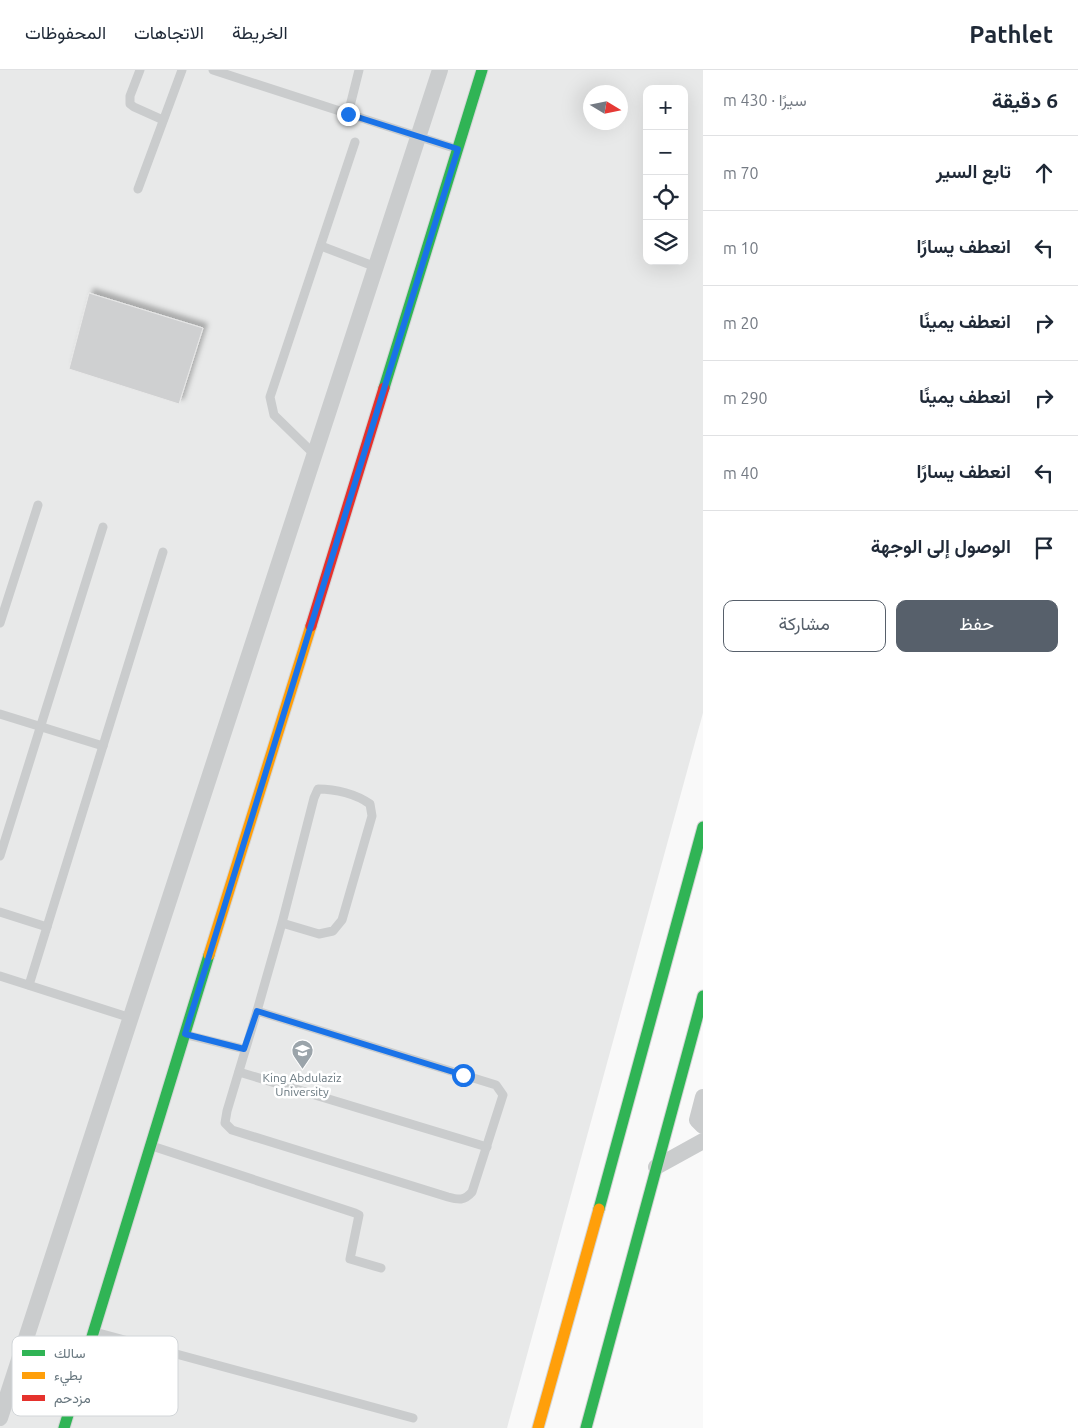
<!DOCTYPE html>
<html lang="ar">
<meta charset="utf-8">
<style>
body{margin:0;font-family:Ubuntu,Vazirmatn,sans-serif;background:#f2f2f3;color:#1f2937;direction:rtl}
.controls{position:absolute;right:15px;top:15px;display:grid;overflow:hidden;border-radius:10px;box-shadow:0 5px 20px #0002}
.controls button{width:45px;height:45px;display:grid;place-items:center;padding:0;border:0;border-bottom:1px solid #e0e1e3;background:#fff;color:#1f2937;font:25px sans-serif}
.compass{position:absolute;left:583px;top:15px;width:45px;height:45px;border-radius:50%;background:#fff;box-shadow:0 5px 20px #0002;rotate:100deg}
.stop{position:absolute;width:15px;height:15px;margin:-11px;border:4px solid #1a73e8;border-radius:50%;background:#fff}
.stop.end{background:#1a73e8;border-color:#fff;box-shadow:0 1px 5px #0008}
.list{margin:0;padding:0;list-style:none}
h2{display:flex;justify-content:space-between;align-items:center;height:65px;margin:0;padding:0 20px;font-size:21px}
h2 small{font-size:16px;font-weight:400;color:#747a83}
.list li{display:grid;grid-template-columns:32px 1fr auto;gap:15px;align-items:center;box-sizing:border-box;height:75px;padding:0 20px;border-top:1px solid #e0e1e3}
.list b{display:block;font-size:19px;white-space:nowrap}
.list em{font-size:16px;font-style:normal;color:#747a83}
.actions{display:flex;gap:10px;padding:15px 20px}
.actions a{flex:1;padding:11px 0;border:1px solid #57606b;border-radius:10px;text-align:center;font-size:18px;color:#57606b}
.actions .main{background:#57606b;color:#fff}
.icon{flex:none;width:28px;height:28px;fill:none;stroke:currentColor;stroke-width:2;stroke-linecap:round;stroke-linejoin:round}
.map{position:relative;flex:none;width:703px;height:1358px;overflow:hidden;direction:ltr}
header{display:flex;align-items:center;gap:30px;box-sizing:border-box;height:70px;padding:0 25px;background:#fff;border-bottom:1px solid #e0e1e3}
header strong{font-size:24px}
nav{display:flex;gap:28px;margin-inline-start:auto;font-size:18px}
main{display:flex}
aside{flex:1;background:#fff}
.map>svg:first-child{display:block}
</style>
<header>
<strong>Pathlet</strong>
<nav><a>الخريطة</a><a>الاتجاهات</a><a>المحفوظات</a></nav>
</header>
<main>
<aside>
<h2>6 دقيقة<small>سيرًا · 430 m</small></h2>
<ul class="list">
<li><svg class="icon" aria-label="ahead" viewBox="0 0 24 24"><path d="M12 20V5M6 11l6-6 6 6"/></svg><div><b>تابع السير</b></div><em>70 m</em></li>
<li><svg class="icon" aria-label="left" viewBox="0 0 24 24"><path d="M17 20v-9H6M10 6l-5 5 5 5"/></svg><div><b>انعطف يسارًا</b></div><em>10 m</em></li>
<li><svg class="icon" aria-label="right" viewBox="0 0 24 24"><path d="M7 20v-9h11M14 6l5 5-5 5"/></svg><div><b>انعطف يمينًا</b></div><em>20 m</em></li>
<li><svg class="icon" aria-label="right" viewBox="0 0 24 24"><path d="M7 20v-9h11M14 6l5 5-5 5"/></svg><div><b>انعطف يمينًا</b></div><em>290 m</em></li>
<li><svg class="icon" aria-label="left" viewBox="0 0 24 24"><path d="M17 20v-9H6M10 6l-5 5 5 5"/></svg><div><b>انعطف يسارًا</b></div><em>40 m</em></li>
<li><svg class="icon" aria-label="arrive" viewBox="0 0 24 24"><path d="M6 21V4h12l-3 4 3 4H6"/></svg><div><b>الوصول إلى الوجهة</b></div></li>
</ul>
<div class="actions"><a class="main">حفظ</a><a>مشاركة</a></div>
</aside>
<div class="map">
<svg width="703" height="1358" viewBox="0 0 703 1358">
<defs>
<filter id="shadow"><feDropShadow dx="4.5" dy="-4.5" stdDeviation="2.5" flood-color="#0004"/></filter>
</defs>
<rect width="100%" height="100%" fill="#f9f9f9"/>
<!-- built -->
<path fill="#e8e9e9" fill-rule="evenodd" d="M 0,0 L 703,0 L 703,643 L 507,1358 L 0,1358 ZM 647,19 L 684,19 L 684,191 L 647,191 ZM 590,22 L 620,22 L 620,52 L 590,52 Z"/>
<!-- building -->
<polygon fill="#cfd0d1" stroke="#e8e8e8" filter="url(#shadow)" points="89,223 203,258 179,334 69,299"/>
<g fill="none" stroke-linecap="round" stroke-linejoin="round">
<defs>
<g id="fast">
<polyline points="384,318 482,0"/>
<polyline points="599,1139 703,757"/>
<polyline points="64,1358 209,885"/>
<polyline points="586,1358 703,926"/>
</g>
<g id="slow">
<polyline points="209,885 311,556"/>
<polyline points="538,1358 599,1139"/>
</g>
<polyline id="jam" points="311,556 384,318"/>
</defs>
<!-- fast casing -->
<use href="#fast" stroke="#d4d5d6" stroke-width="13"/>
<!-- slow casing -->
<use href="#slow" stroke="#d4d5d6" stroke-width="13"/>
<!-- jam casing -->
<use href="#jam" stroke="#d4d5d6" stroke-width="13"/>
<!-- lane -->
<g stroke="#cacccd" stroke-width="9">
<polyline points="140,0 130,26 130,34 134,37 163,50"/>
<polyline points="213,0 457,79"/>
<polyline points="348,44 359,0"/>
<polyline points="138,119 182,0"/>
<polyline points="321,176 376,197"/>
<polyline points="315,385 274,345 270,327 355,72"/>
<polyline points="0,553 38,435"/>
<polyline points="0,644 103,676"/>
<polyline points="0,786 103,457"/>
<polyline points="0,842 47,857"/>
<polyline points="0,906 131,948"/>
<polyline points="29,915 163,482"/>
<path d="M 257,941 L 496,1015 L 503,1025 L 472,1122 C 464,1131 459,1130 448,1127 L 232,1060 L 225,1053 L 227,1041 Z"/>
<path d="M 257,941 L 282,853 L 314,728 L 318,719 C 336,719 356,724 370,734 L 372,746 L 342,850 L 333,861 L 319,864 L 282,853"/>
<polyline points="187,965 244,979"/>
<polyline points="239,1002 487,1077"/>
<polyline points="152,1076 355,1143 359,1145 358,1150 350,1189 381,1198"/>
<polyline points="95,1262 413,1348"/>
</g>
<!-- street -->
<g stroke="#cacccd" stroke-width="16">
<polyline points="703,1027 697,1050 703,1056"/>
<polyline points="656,1097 703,1071"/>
<polyline points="0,1348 440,0"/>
</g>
<!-- fast -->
<use href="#fast" stroke="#30b455" stroke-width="11"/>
<!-- slow -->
<use href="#slow" stroke="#ff9f0a" stroke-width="11"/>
<!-- jam -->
<use href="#jam" stroke="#e5322d" stroke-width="11"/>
</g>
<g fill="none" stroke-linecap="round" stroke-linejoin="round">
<!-- route -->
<polyline stroke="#1a73e8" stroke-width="6" points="348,44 458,79 185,964 244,979 257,941 463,1005"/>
</g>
<!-- icons -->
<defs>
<symbol id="university-pin" viewBox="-11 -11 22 30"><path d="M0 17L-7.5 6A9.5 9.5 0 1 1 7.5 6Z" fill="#9ba4aa" stroke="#fff"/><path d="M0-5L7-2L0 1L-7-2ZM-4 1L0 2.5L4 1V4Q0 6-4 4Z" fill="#fff"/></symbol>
</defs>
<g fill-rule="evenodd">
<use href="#university-pin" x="290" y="968" width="25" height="34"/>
</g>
<g text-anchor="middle" stroke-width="5" stroke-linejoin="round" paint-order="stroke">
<!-- poi labels -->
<g font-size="12" fill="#68777f" stroke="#fff">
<text x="302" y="1012">King Abdulaziz<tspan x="302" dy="14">University</tspan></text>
</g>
</g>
<!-- legend -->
<rect x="12" y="1266" width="166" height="80" rx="8" fill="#fff" stroke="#d2d6d9" stroke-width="1"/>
<rect x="22" y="1280" width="23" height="6" fill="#30b455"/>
<rect x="22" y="1302" width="23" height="7" fill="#ff9f0a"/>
<rect x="22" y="1325" width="23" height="6" fill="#e5322d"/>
<g font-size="14" fill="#68777f">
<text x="54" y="1288">سالك</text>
<text x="54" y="1310">بطيء</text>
<text x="54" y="1333">مزدحم</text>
</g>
</svg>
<div class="controls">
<button>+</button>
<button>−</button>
<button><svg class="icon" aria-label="locate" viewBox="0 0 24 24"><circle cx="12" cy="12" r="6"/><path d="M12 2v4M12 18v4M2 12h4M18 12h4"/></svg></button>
<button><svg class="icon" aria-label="layers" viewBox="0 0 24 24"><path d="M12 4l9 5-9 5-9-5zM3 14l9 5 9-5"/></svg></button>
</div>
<svg class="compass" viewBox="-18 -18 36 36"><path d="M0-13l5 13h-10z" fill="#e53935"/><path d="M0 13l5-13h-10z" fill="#747a83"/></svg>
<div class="stop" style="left:463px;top:1005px"></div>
<div class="stop end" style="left:348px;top:44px"></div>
</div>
</main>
